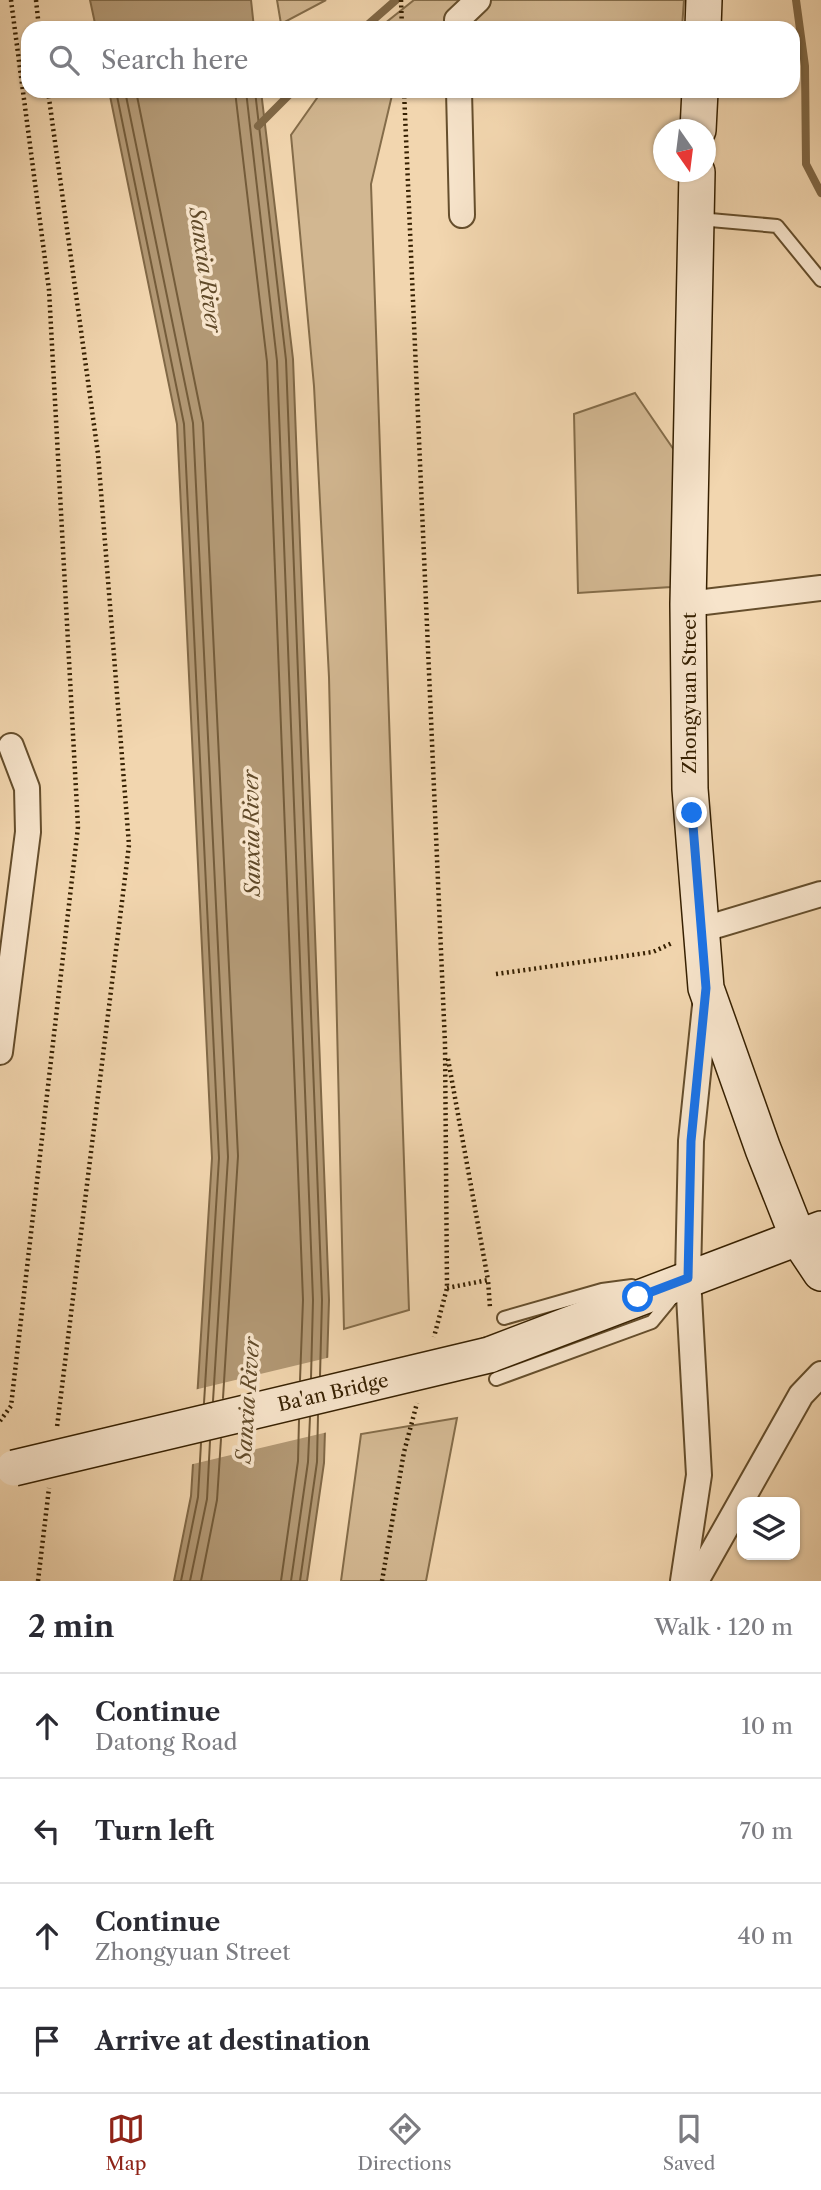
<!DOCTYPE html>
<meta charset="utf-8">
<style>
body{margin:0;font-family:"Libre Caslon Text",serif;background:#f7f7f7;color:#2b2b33}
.controls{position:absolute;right:21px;bottom:21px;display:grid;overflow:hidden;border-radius:14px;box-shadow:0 2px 5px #0004}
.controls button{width:63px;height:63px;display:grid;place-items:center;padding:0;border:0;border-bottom:2px solid #e1e1e2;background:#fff;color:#2b2b33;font:35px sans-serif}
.compass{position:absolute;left:653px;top:119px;width:63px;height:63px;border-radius:50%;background:#fff;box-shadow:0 2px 5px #0004;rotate:166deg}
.stop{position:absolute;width:21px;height:21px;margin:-16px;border:5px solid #1a73e8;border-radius:50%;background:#fff}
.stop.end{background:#1a73e8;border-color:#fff;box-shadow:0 2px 7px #0008}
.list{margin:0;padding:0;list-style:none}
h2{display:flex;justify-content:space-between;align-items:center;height:91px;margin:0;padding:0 28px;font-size:30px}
h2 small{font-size:23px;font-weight:400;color:#7c7c81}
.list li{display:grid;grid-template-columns:46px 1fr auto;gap:21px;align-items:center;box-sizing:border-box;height:105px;padding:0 28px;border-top:2px solid #e1e1e2}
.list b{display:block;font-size:26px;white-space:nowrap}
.list p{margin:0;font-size:23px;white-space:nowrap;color:#7c7c81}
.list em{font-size:23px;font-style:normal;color:#7c7c81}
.icon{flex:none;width:38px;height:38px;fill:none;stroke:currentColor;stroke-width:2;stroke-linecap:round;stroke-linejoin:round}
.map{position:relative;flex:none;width:821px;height:1581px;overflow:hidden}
.search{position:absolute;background:#fff;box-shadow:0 2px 5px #0004;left:21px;right:21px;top:21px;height:77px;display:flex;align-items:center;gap:18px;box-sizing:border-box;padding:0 24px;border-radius:21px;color:#7c7c81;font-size:26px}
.sheet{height:511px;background:#fff}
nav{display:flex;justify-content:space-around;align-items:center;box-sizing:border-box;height:98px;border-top:2px solid #e1e1e2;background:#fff;font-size:19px;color:#7c7c81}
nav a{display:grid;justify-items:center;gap:4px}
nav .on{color:#8f2418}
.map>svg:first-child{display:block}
</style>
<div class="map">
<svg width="821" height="1581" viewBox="0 0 821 1581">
<rect width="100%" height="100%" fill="#f2d6af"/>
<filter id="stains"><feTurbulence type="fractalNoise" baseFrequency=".00286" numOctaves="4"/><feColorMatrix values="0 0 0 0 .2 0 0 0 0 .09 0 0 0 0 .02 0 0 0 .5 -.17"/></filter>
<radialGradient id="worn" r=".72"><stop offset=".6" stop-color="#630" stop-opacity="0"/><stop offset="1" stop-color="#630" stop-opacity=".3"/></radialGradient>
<!-- green -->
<g fill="#d2b791" stroke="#846c49" stroke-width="2">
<polygon points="277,0 326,0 281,24"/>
<polygon points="414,0 684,0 682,28 379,28"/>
<polygon points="322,91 393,91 371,184 409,1310 344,1329 329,677 314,386 291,135"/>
<polygon points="635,393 674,450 671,587 578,593 574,414"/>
<polygon points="457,1418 426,1581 341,1581 361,1434"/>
</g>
<!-- water -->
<g fill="#b29874" stroke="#806846" stroke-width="2">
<polygon points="90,0 251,0 254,28 96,28"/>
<polygon points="109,91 261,91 293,359 329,1300 324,1463 307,1581 174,1581 191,1496 212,1158 177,424"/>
</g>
<!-- pier -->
<polygon fill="#f2d6af" points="331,1357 328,1432 189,1465 194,1390"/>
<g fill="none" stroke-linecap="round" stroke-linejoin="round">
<!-- shore -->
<g stroke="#745c3a" stroke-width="2">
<polyline points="116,91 184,424 219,1158 204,1403"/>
<polyline points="125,91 193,423 228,1157 213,1401"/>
<polyline points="136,91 203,423 238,1156 223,1398"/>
<polyline points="235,91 267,362 303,1300 300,1380"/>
<polyline points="246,91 277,361 313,1300 311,1378"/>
<polyline points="255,91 286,360 322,1300 320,1376"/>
<polyline points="181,1581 198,1497 201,1443"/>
<polyline points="190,1581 207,1499 210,1441"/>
<polyline points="201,1581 217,1500 221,1439"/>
<polyline points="281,1581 298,1461 299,1420"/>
<polyline points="291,1581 308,1462 310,1417"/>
<polyline points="300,1581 317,1462 318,1415"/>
</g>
<!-- stream -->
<g stroke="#806846" stroke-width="8">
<polyline points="796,0 805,66 806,164 821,193"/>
<polyline points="364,28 396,0"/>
<polyline points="258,126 293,91"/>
</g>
<defs>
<g id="lane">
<polyline points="699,219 777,226 821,280"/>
<polyline points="504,1318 602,1290 632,1286"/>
<polyline points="496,1379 652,1322 675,1294"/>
</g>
<g id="street">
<polyline points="458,28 457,20 478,0"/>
<polyline points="459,91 462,215"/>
<polyline points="688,604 821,588"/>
<polyline points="701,930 821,894"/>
<polyline points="0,1052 28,832 27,788 11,746"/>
<polyline points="683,1581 699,1475 688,1278 691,1141 706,996"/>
<polyline points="696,1581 801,1395 821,1374"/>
</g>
<g id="secondary">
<polyline points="703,28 704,0"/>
<polyline points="698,130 700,91"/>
<polyline points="697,172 688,604 690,789 706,988 763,1149 799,1240 821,1273"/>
<polyline points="489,1355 821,1229"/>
</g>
</defs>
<!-- lane casing -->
<use href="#lane" stroke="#654e2c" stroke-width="16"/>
<!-- street casing -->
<use href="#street" stroke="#654e2c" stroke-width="28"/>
<!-- secondary casing -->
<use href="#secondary" stroke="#362001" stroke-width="38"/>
<!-- path -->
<g stroke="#362001" stroke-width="4.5" stroke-dasharray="2 3.5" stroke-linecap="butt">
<polyline points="36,0 39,28"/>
<polyline points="401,0 402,28"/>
<polyline points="48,91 98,454 129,845 57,1427"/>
<polyline points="404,91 445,1044 447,1288 434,1337"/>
<polyline points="496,974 653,952 672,943"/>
<polyline points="448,1059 488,1280"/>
<polyline points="447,1288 488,1280 490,1308"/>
<polyline points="0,1421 11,1406 78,827 49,290 11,0"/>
<polyline points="38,1581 49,1488"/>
<polyline points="382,1581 404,1452 417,1403"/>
</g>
<!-- lane -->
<use href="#lane" stroke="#f7e4cb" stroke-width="12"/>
<!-- street -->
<use href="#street" stroke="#f7e4cb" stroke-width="24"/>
<!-- secondary -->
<use href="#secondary" stroke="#f7e4cb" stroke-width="35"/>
<defs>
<polyline id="secondary-bridge" points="14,1468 489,1355"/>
</defs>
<!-- secondary-bridge casing -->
<use href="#secondary-bridge" stroke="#362001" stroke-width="38" stroke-linecap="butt"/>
<!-- secondary-bridge -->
<use href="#secondary-bridge" stroke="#f7e4cb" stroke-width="35"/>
</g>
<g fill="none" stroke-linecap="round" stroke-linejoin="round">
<!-- route -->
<polyline stroke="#1a73e8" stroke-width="9" points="638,1297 688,1278 691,1141 706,988 692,813"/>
</g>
<g text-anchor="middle" stroke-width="7" stroke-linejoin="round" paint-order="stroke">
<!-- street labels -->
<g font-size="19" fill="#362001" stroke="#f7e4cb">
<text transform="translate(689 693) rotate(-90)" y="7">Zhongyuan Street</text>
<text transform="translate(333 1392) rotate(-13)" y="7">Ba'an Bridge</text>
</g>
<!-- water labels -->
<g font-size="21" font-style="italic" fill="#614a29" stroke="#f7e4cb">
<text transform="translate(205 270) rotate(82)" y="7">Sanxia River</text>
<text transform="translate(252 833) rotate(-91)" y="7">Sanxia River</text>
<text transform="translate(248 1400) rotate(-86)" y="7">Sanxia River</text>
</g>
</g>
<rect width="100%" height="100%" filter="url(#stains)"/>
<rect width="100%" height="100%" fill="url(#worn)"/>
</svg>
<div class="controls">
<button><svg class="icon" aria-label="layers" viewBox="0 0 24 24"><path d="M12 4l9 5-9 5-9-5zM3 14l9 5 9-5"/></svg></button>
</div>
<svg class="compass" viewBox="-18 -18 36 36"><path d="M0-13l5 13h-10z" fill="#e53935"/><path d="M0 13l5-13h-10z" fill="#7c7c81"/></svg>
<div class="stop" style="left:638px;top:1297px"></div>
<div class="stop end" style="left:692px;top:813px"></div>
<div class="search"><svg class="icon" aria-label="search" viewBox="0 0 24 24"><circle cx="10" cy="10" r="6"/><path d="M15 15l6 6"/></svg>Search here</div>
</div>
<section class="sheet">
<h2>2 min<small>Walk · 120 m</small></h2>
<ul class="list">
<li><svg class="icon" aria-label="ahead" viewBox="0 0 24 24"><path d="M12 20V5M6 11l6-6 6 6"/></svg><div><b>Continue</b><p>Datong Road</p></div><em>10 m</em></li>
<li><svg class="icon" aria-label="left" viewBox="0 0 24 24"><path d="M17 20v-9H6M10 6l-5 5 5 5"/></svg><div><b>Turn left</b></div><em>70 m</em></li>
<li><svg class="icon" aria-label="ahead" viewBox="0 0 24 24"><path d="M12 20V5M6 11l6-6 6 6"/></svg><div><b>Continue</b><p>Zhongyuan Street</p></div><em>40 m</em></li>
<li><svg class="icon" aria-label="arrive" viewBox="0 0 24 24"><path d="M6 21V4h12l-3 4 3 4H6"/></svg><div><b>Arrive at destination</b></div></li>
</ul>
</section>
<nav>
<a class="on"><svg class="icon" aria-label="map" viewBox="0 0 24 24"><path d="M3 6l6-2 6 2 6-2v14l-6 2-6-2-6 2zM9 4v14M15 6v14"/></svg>Map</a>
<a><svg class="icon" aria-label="directions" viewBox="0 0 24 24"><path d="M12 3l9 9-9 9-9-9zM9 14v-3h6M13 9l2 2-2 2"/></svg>Directions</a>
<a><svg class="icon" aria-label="saved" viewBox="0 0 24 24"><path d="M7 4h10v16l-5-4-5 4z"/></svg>Saved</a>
</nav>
